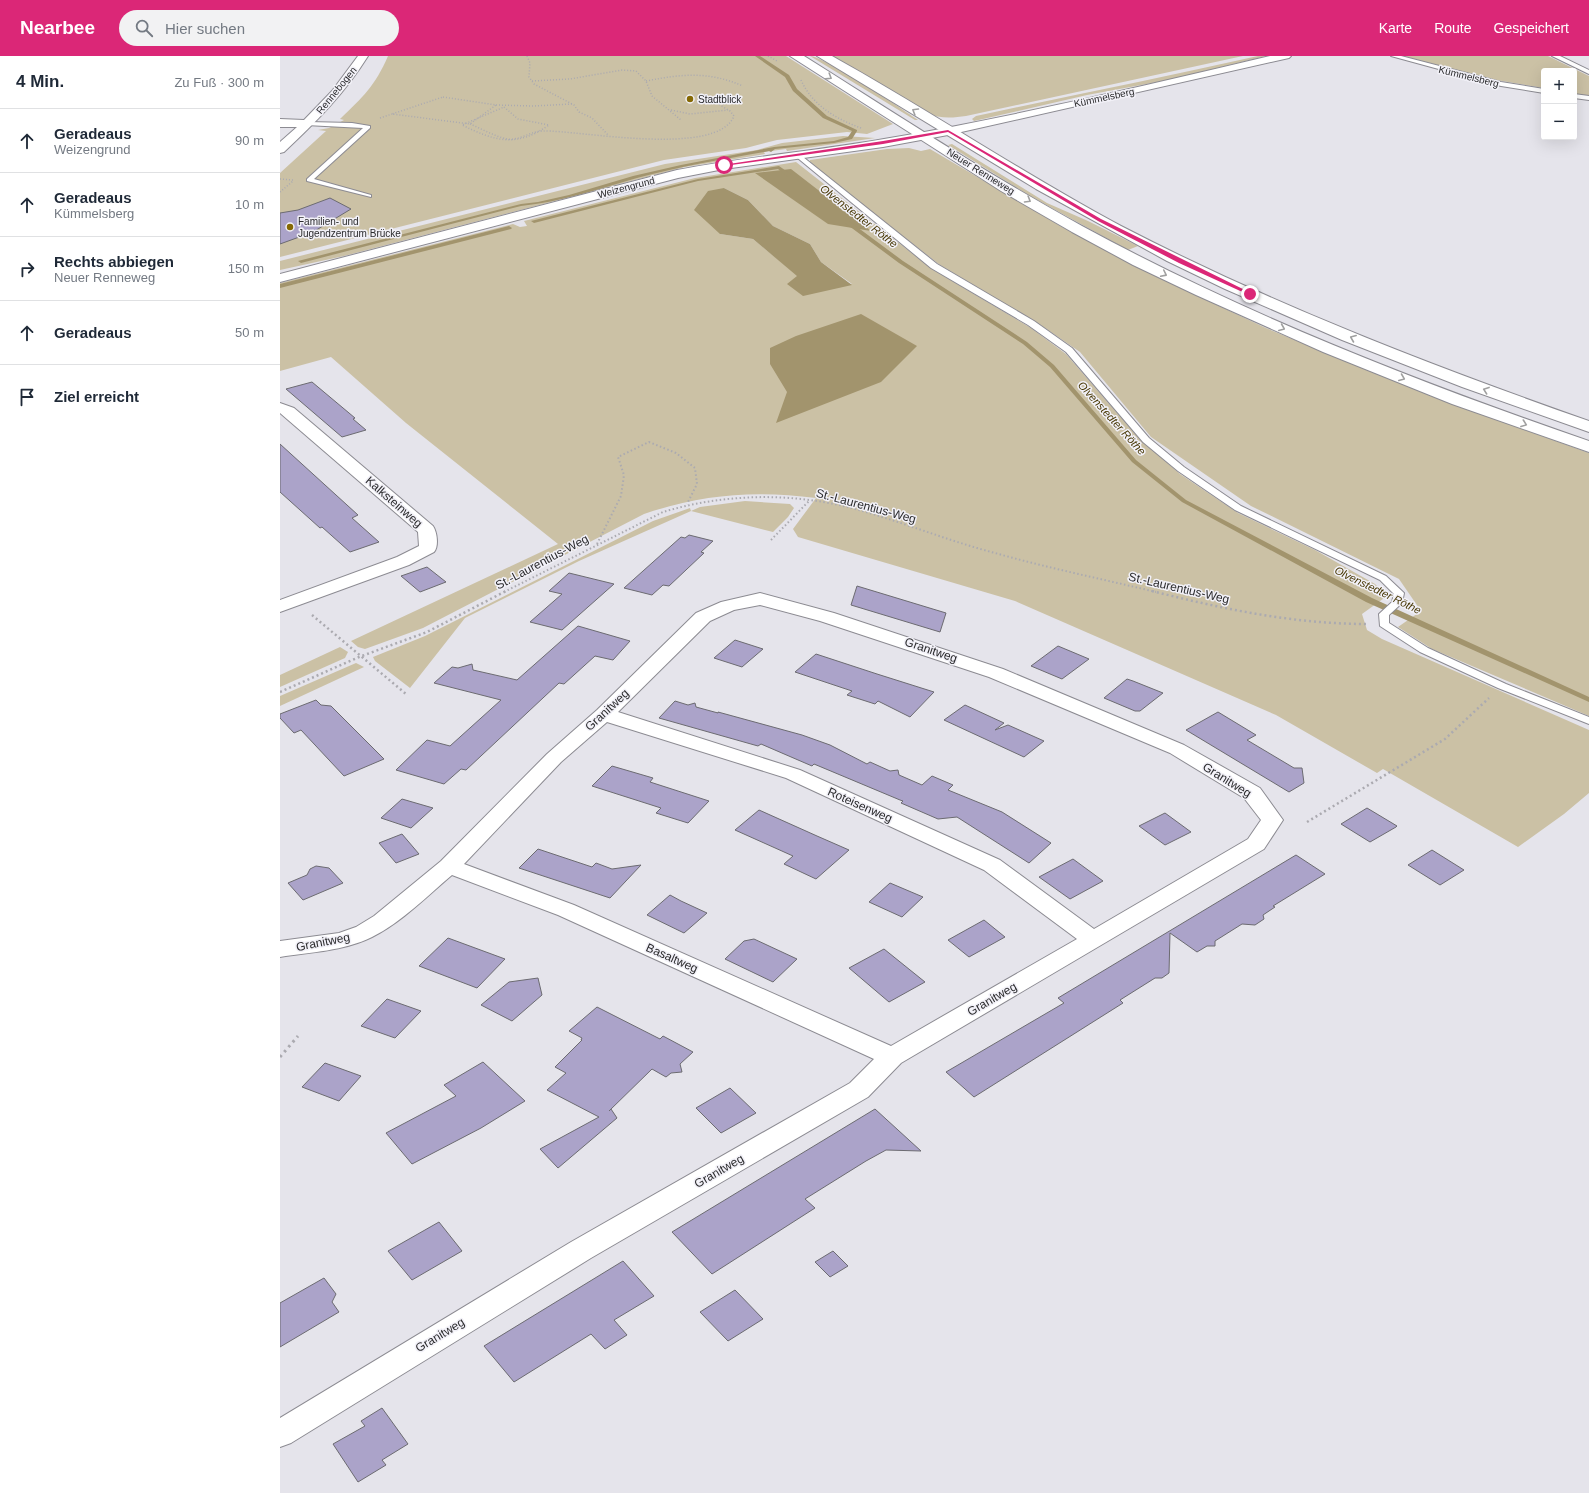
<!DOCTYPE html>
<html lang="de">
<meta charset="utf-8">
<style>
body{margin:0;font-family:Arial,sans-serif;background:#f2f2f3;color:#1f2937}
.controls{position:absolute;right:12px;top:12px;display:grid;overflow:hidden;border-radius:4px;box-shadow:0 4px 16px #0002}
.controls button{width:36px;height:36px;display:grid;place-items:center;padding:0;border:0;border-bottom:1px solid #e0e1e3;background:#fff;color:#1f2937;font:20px sans-serif}
.stop{position:absolute;width:12px;height:12px;margin:-9px;border:3px solid #db2777;border-radius:50%;background:#fff}
.stop.end{background:#db2777;border-color:#fff;box-shadow:0 1px 4px #0008}
.list{margin:0;padding:0;list-style:none}
h2{display:flex;justify-content:space-between;align-items:center;height:52px;margin:0;padding:0 16px;font-size:17px}
h2 small{font-size:13px;font-weight:400;color:#747a83}
.list li{display:grid;grid-template-columns:26px 1fr auto;gap:12px;align-items:center;box-sizing:border-box;height:64px;padding:0 16px;border-top:1px solid #e0e1e3}
.list b{display:block;font-size:15px;white-space:nowrap}
.list p{margin:0;font-size:13px;white-space:nowrap;color:#747a83}
.list em{font-size:13px;font-style:normal;color:#747a83}
.icon{flex:none;width:22px;height:22px;fill:none;stroke:currentColor;stroke-width:2;stroke-linecap:round;stroke-linejoin:round}
.map{position:relative;flex:none;width:1309px;height:1437px;overflow:hidden}
header{display:flex;align-items:center;gap:24px;box-sizing:border-box;height:56px;padding:0 20px;background:#db2777;color:#fff}
header strong{font-size:19px}
nav{display:flex;gap:22px;margin-inline-start:auto;font-size:14px}
.search{width:280px;height:36px;background:#f2f2f3;display:flex;align-items:center;gap:10px;box-sizing:border-box;padding:0 14px;border-radius:22px;color:#747a83;font-size:15px}
main{display:flex}
aside{flex:1;background:#fff}
.map>svg:first-child{display:block}
</style>
<header>
<strong>Nearbee</strong>
<div class="search"><svg class="icon" aria-label="search" viewBox="0 0 24 24"><circle cx="10" cy="10" r="6"/><path d="M15 15l6 6"/></svg>Hier suchen</div>
<nav><a>Karte</a><a>Route</a><a>Gespeichert</a></nav>
</header>
<main>
<aside>
<h2>4 Min.<small>Zu Fuß · 300 m</small></h2>
<ul class="list">
<li><svg class="icon" aria-label="ahead" viewBox="0 0 24 24"><path d="M12 20V5M6 11l6-6 6 6"/></svg><div><b>Geradeaus</b><p>Weizengrund</p></div><em>90 m</em></li>
<li><svg class="icon" aria-label="ahead" viewBox="0 0 24 24"><path d="M12 20V5M6 11l6-6 6 6"/></svg><div><b>Geradeaus</b><p>Kümmelsberg</p></div><em>10 m</em></li>
<li><svg class="icon" aria-label="right" viewBox="0 0 24 24"><path d="M7 20v-9h11M14 6l5 5-5 5"/></svg><div><b>Rechts abbiegen</b><p>Neuer Renneweg</p></div><em>150 m</em></li>
<li><svg class="icon" aria-label="ahead" viewBox="0 0 24 24"><path d="M12 20V5M6 11l6-6 6 6"/></svg><div><b>Geradeaus</b></div><em>50 m</em></li>
<li><svg class="icon" aria-label="arrive" viewBox="0 0 24 24"><path d="M6 21V4h12l-3 4 3 4H6"/></svg><div><b>Ziel erreicht</b></div></li>
</ul>
</aside>
<div class="map">
<svg width="1309" height="1437" viewBox="0 0 1309 1437">
<rect width="100%" height="100%" fill="#e5e4eb"/>
<!-- green -->
<g fill="#cbc1a5" fill-rule="evenodd">
<path d="M 108,0 L 506,0 L 613,68 L 587,78 L 567,76 L 497,84 L 466,92 L 384,104 L 0,201 L 0,117 L 46,75 L 38,74 L 49,72 L 64,64 L 60,63 C 83,41 95,30 108,0 Z"/>
<path d="M 530,0 C 543,0 622,53 638,64 L 635,64 Z"/>
<path d="M 552,0 L 963,0 L 686,60 C 673,62 659,63 647,57 Z"/>
<path d="M 978,0 L 986,0 L 888,24 L 807,39 L 703,63 L 694,65 L 692,63 L 696,60 C 790,40 884,21 978,0 Z"/>
<polygon points="1123,0 1268,0 1309,20 1309,40 1294,38 1294,15 1264,15 1264,32 1216,24"/>
<polygon points="563,80 595,82 507,95 506,93 484,96 485,98 405,111 64,200 0,214 0,205 385,108 477,94 502,87"/>
<polygon points="672,88 767,147 808,165 858,190 848,194 750,140 668,89"/>
<polygon points="629,92 641,95 650,93 782,171 907,235 986,272 1087,314 1187,353 1309,397 1309,660 1152,593 1118,571 1141,555 1119,523 971,450 871,381 800,296 762,270 660,209 530,108 530,104 607,93"/>
<path d="M 516,106 L 652,213 L 751,272 L 786,298 L 858,381 L 900,418 L 958,457 L 1035,494 L 1095,528 L 1107,540 L 1082,558 L 1087,574 L 1102,583 L 1309,674 L 1309,737 L 1284,758 L 1238,791 L 1103,713 L 1097,717 L 996,659 L 735,545 L 518,481 L 513,473 L 536,442 C 474,434 423,438 364,458 L 143,572 L 85,593 L 78,591 L 71,585 L 278,488 L 126,367 L 51,301 L 0,315 L 0,227 L 233,168 L 240,171 L 247,170 L 244,165 L 415,122 ZM 444,132 L 468,144 L 493,170 L 530,188 L 541,206 L 572,228 L 518,220 L 473,183 L 440,178 Z"/>
<polygon points="465,445 510,448 514,452 508,461 493,476 411,455 299,505 185,562 130,632 95,605 93,601 145,580 373,465 410,452 411,455 420,451"/>
<polygon points="60,591 68,596 65,602 0,631 0,619"/>
<polygon points="76,607 84,611 0,650 0,640"/>
</g>
<!-- water -->
<g fill="#a2946d">
<polygon points="511,113 591,175 548,168 475,117"/>
<polygon points="444,132 468,144 493,170 530,188 541,206 572,229 523,240 507,228 517,220 473,183 440,178 414,154 428,135"/>
<polygon points="581,258 637,290 601,326 496,367 507,336 490,308 490,292 516,280"/>
</g>
<g fill="none" stroke-linecap="round" stroke-linejoin="round">
<!-- stream -->
<g fill="#a2946d" fill-rule="evenodd">
<path d="M 475,0 L 480,0 L 509,19 L 517,33 L 547,60 L 577,74 L 577,75 L 572,83 L 554,87 L 495,93 L 491,96 L 489,95 C 445,103 400,110 357,122 C 318,133 281,146 241,150 L 21,207 L 18,205 L 241,148 L 258,146 L 289,139 L 353,120 L 401,109 L 494,91 L 554,85 L 568,81 L 572,75 L 543,62 L 513,35 L 505,21 Z"/>
<polygon points="499,110 512,119 512,121 508,121 498,113 418,125 254,167 251,165 418,123"/>
<polygon points="565,165 569,165 623,205 747,286 774,309 856,404 906,444 1092,542 1309,641 1309,646 1086,546 902,446 852,406 770,311 743,288 619,207 565,167"/>
<polygon points="229,170 232,172 231,173 0,232 0,228"/>
</g>
</g>
<!-- building -->
<g fill="#aba3c9" stroke="#6c6b71">
<polygon points="50,142 71,153 33,176 0,188 0,157 18,154"/>
<polygon points="32,326 75,362 73,363 86,374 62,381 6,333"/>
<polygon points="0,388 78,459 72,462 99,486 70,496 42,471 40,472 0,436"/>
<polygon points="409,479 433,485 421,496 424,497 389,530 383,529 372,539 344,532 401,481 405,482"/>
<polygon points="147,511 166,526 140,536 121,520"/>
<polygon points="289,517 334,528 282,574 250,566 282,538 269,535"/>
<polygon points="577,530 666,557 660,576 571,549"/>
<polygon points="298,570 350,585 333,604 315,600 284,628 279,627 186,714 181,713 164,728 116,714 147,684 170,690 221,644 154,627 172,611 178,612 192,608 193,614 237,624"/>
<polygon points="455,584 483,593 462,611 434,602"/>
<polygon points="778,590 809,603 782,623 751,610"/>
<polygon points="536,598 597,618 654,636 630,661 598,645 595,648 567,639 572,635 515,616"/>
<polygon points="847,623 853,625 883,637 860,655 855,655 824,642"/>
<polygon points="36,644 41,649 51,650 104,703 64,720 21,674 14,677 0,662 0,658"/>
<polygon points="395,645 408,649 415,647 416,651 438,657 438,656 522,679 550,689 587,708 590,706 610,715 618,714 619,719 642,729 652,720 673,729 668,734 722,756 771,787 749,807 677,761 658,763 621,747 623,745 620,744 534,708 532,710 481,688 478,690 379,662"/>
<polygon points="685,649 724,667 715,674 728,669 764,685 744,701 664,664"/>
<polygon points="938,656 976,679 967,684 1014,712 1022,712 1024,727 1009,736 906,674"/>
<polygon points="332,710 373,722 370,726 429,745 408,767 376,757 381,752 312,730"/>
<polygon points="122,743 153,752 131,772 101,762"/>
<polygon points="1087,752 1117,770 1116,771 1090,786 1061,768"/>
<polygon points="479,754 537,780 569,794 536,823 504,808 513,800 455,774"/>
<polygon points="885,757 911,776 885,789 859,770"/>
<polygon points="122,778 139,798 116,807 99,787"/>
<polygon points="258,793 312,811 316,807 332,813 361,809 330,842 239,812"/>
<polygon points="1152,794 1184,814 1160,829 1128,809"/>
<polygon points="1016,799 1045,818 993,850 995,851 983,859 984,863 975,869 962,868 935,885 935,890 927,890 917,896 890,877 889,917 882,922 875,922 840,944 843,947 694,1041 666,1016 784,947 778,942"/>
<polygon points="793,803 823,825 790,843 759,821"/>
<polygon points="36,810 49,812 63,827 23,844 8,827 27,819 30,813"/>
<polygon points="610,827 643,841 622,861 589,846"/>
<polygon points="390,839 401,845 427,857 404,877 367,859"/>
<polygon points="704,864 725,881 689,901 668,884"/>
<polygon points="168,882 225,903 197,932 139,910"/>
<polygon points="474,883 517,903 493,926 445,903 464,885"/>
<polygon points="604,893 645,926 609,946 569,912"/>
<polygon points="258,922 262,939 232,965 201,949 229,926"/>
<polygon points="107,943 141,955 115,982 81,970"/>
<polygon points="317,951 380,983 383,980 413,996 400,1008 402,1016 391,1017 386,1021 372,1013 329,1055 331,1053 337,1062 278,1112 260,1093 319,1061 267,1034 286,1017 275,1011 302,984 301,984 302,982 289,975"/>
<polygon points="203,1006 245,1045 201,1072 132,1108 106,1077 176,1040 164,1029"/>
<polygon points="45,1007 81,1020 59,1045 22,1031"/>
<polygon points="450,1032 476,1057 441,1077 416,1052"/>
<polygon points="595,1053 641,1095 606,1094 586,1105 525,1143 535,1152 432,1218 392,1176"/>
<polygon points="159,1166 182,1195 132,1224 108,1195"/>
<polygon points="553,1195 568,1210 550,1221 535,1206"/>
<polygon points="343,1205 374,1240 334,1264 347,1279 325,1293 311,1278 234,1326 204,1290"/>
<polygon points="44,1222 56,1238 52,1246 59,1256 0,1291 0,1247"/>
<polygon points="455,1234 483,1263 448,1285 420,1256"/>
<polygon points="102,1352 128,1388 102,1404 106,1409 78,1426 53,1388 85,1370 81,1365"/>
</g>
<g fill="none" stroke-linecap="round" stroke-linejoin="round">
<defs>
<g id="lane">
<polygon points="1111,0 1121,0 1221,26 1264,33 1264,37 1221,30"/>
<polygon points="1272,0 1280,0 1309,14 1309,18"/>
<polygon points="1294,38 1309,40 1309,44 1294,42"/>
<polygon points="28,66 72,67 90,70 90,72 34,123 91,139 91,141 27,125 27,123 83,72 26,69 26,67"/>
<polygon points="514,97 518,97 657,208 754,265 792,292 869,382 904,411 961,450 1106,520 1124,537 1122,547 1109,559 1109,567 1148,592 1226,628 1309,661 1309,668 1218,632 1140,596 1100,570 1099,558 1112,546 1114,538 1100,524 955,454 898,415 863,386 786,296 748,269 651,212 514,99"/>
</g>
<g id="street">
<path d="M 78,0 L 88,0 C 65,37 36,66 4,96 L 0,97 L 0,86 L 17,71 L 0,71 L 0,63 L 24,64 L 52,35 Z"/>
<path d="M 0,347 L 14,352 L 153,470 C 157,476 159,490 154,496 L 129,509 L 0,556 L 0,544 L 117,501 L 139,490 L 138,476 L 0,357 Z"/>
<path d="M 480,537 L 554,557 L 723,613 L 904,689 L 980,732 L 1003,764 L 984,793 L 621,1007 L 588,1041 L 311,1202 L 11,1387 L 0,1391 L 0,1362 L 291,1186 L 570,1027 L 594,1003 L 278,859 L 172,819 C 147,840 122,866 92,881 C 64,895 31,896 0,901 L 0,885 L 59,877 L 76,871 L 94,860 L 161,805 L 267,698 L 317,654 L 416,557 L 441,546 ZM 480,549 L 540,565 L 709,621 L 890,697 L 964,742 L 981,764 L 968,783 L 814,873 L 720,804 L 520,714 L 338,656 L 430,565 L 454,554 ZM 327,666 L 506,722 L 704,814 L 797,883 L 611,990 L 294,849 L 184,808 L 281,706 Z"/>
</g>
<path id="secondary" d="M 990,0 L 1011,0 L 1009,2 L 668,79 L 603,91 L 444,113 L 398,122 L 0,226 L 0,218 L 397,114 C 466,101 535,95 604,83 C 734,61 862,30 990,0 Z"/>
<g id="primary">
<path d="M 510,0 L 524,0 C 616,58 707,118 802,170 C 964,258 1135,325 1309,385 L 1309,396 L 1172,348 L 1043,296 L 916,239 L 853,209 L 792,176 L 721,135 Z"/>
<path d="M 537,0 L 552,0 L 559,4 C 654,57 745,119 841,170 C 992,248 1149,309 1309,365 L 1309,376 L 1182,331 L 1062,284 L 945,233 L 887,205 L 756,133 Z"/>
</g>
</defs>
<!-- lane casing -->
<use href="#lane" stroke="#8c8b92" stroke-width="2"/>
<!-- street casing -->
<use href="#street" stroke="#8c8b92" stroke-width="2"/>
<!-- secondary casing -->
<use href="#secondary" stroke="#8c8b92" stroke-width="2"/>
<!-- primary casing -->
<use href="#primary" stroke="#8c8b92" stroke-width="2"/>
<!-- path-far3 -->
<g stroke="#abaab0" stroke-width="1.5" stroke-dasharray="1 2" stroke-linecap="butt">
<polyline points="247,0 250,7 249,21 254,28 294,49 299,56 312,62 329,80"/>
<polyline points="488,0 497,5"/>
<path d="M 521,24 C 532,49 556,63 581,72"/>
<polyline points="252,25 290,23 342,14 356,15 366,25 372,40 401,64"/>
<path d="M 366,25 C 402,18 428,15 463,30"/>
<polygon points="163,41 216,49 190,68 112,58"/>
<polyline points="216,49 253,50 292,48"/>
<path d="M 224,51 L 238,63 L 269,69 C 236,92 215,85 182,69 Z"/>
<polyline points="391,54 410,58 448,54"/>
<polyline points="100,62 112,58"/>
<path d="M 190,68 C 202,73 214,80 227,83 C 239,85 251,75 263,75 C 299,74 437,102 454,60 L 450,55 L 435,46"/>
<polyline points="0,123 13,124"/>
<polyline points="0,136 13,125"/>
</g>
<!-- path-far2 -->
<g stroke="#abaab0" stroke-width="2" stroke-dasharray="1.5 2.5" stroke-linecap="butt">
<polyline points="491,484 530,444"/>
<polyline points="317,488 341,440 344,419 338,401 369,386 396,397 415,412 417,428 407,448"/>
<path d="M 224,536 L 383,456 C 446,437 515,436 579,454 C 625,467 669,485 715,497 C 768,512 822,523 876,536"/>
</g>
<!-- path-far1 -->
<g stroke="#abaab0" stroke-width="2.5" stroke-dasharray="2 3" stroke-linecap="butt">
<path d="M 872,535 C 943,553 1014,568 1087,568"/>
<polyline points="32,559 126,638"/>
<polyline points="0,636 79,601 147,576 226,535"/>
<polyline points="1027,766 1165,683 1209,642"/>
</g>
<!-- path -->
<polyline stroke="#abaab0" stroke-width="3" stroke-dasharray="2.5 4" stroke-linecap="butt" points="0,1001 18,980"/>
<!-- lane -->
<use href="#lane" fill="#fff" fill-rule="evenodd"/>
<!-- street -->
<use href="#street" fill="#fff" fill-rule="evenodd"/>
<!-- secondary -->
<use href="#secondary" fill="#fff" fill-rule="evenodd"/>
<!-- primary -->
<use href="#primary" fill="#fff" fill-rule="evenodd"/>
</g>
<!-- one-way arrows -->
<defs><path id="oneway-chevron" d="M-2-3.5L2.5 0L-2 3.5" fill="none" stroke-width="1.6" stroke-linecap="round" stroke-linejoin="round"/></defs>
<g stroke="#a0a0a0">
<use href="#oneway-chevron" transform="translate(549 21) rotate(32)"/>
<use href="#oneway-chevron" transform="translate(635 55) rotate(-149)"/>
<use href="#oneway-chevron" transform="translate(748 144) rotate(31)"/>
<use href="#oneway-chevron" transform="translate(884 218) rotate(26)"/>
<use href="#oneway-chevron" transform="translate(1002 272) rotate(23)"/>
<use href="#oneway-chevron" transform="translate(1073 282) rotate(-158)"/>
<use href="#oneway-chevron" transform="translate(1122 322) rotate(22)"/>
<use href="#oneway-chevron" transform="translate(1206 334) rotate(-160)"/>
<use href="#oneway-chevron" transform="translate(1244 368) rotate(20)"/>
</g>
<!-- route -->
<polygon fill="#db2777" points="668,74 821,163 973,238 969,239 899,207 818,165 668,76 603,88 444,110 442,109 603,85"/>
<!-- markers -->
<g fill="#866904" stroke="#f2f1f8" stroke-width="1.5">
<circle cx="410" cy="43" r="4"/>
<circle cx="10" cy="171" r="4"/>
</g>
<g text-anchor="middle" stroke-width="3" stroke-linejoin="round" paint-order="stroke">
<!-- far-street labels -->
<g font-size="10" fill="#2b2b2d" stroke="#f2f1f8">
<text transform="translate(1189 20) rotate(14)" y="4">Kümmelsberg</text>
<text transform="translate(56 34) rotate(-51)" y="4">Rennebogen</text>
<text transform="translate(824 41) rotate(-12)" y="4">Kümmelsberg</text>
<text transform="translate(701 115) rotate(32)" y="4">Neuer Renneweg</text>
<text transform="translate(346 131) rotate(-15)" y="4">Weizengrund</text>
</g>
<!-- far-poi labels -->
<g font-size="10" fill="#2b2b2d" stroke="#f2f1f8" text-anchor="start">
<text x="418" y="47">Stadtblick</text>
<text x="18" y="169">Familien- und<tspan x="18" dy="12">Jugendzentrum Brücke</tspan></text>
</g>
<!-- far-water labels -->
<g font-size="11" font-style="italic" fill="#483804" stroke="#f2f1f8">
<text transform="translate(579 160) rotate(38)" y="4">Olvenstedter Röthe</text>
<text transform="translate(832 362) rotate(48)" y="4">Olvenstedter Röthe</text>
<text transform="translate(1098 534) rotate(26)" y="4">Olvenstedter Röthe</text>
</g>
<!-- street labels -->
<g font-size="12" fill="#2b2b2d" stroke="#f2f1f8">
<text transform="translate(114 446) rotate(41)" y="4">Kalksteinweg</text>
<text transform="translate(586 450) rotate(15)" y="4">St.-Laurentius-Weg</text>
<text transform="translate(262 506) rotate(-28)" y="4">St.-Laurentius-Weg</text>
<text transform="translate(899 532) rotate(13)" y="4">St.-Laurentius-Weg</text>
<text transform="translate(651 594) rotate(19)" y="4">Granitweg</text>
<text transform="translate(327 654) rotate(-43)" y="4">Granitweg</text>
<text transform="translate(947 724) rotate(32)" y="4">Granitweg</text>
<text transform="translate(580 749) rotate(24)" y="4">Roteisenweg</text>
<text transform="translate(43 886) rotate(-11)" y="4">Granitweg</text>
<text transform="translate(392 902) rotate(24)" y="4">Basaltweg</text>
<text transform="translate(712 943) rotate(-30)" y="4">Granitweg</text>
<text transform="translate(439 1115) rotate(-30)" y="4">Granitweg</text>
<text transform="translate(160 1279) rotate(-31)" y="4">Granitweg</text>
</g>
</g>
</svg>
<div class="controls">
<button>+</button>
<button>−</button>
</div>
<div class="stop" style="left:444px;top:109px"></div>
<div class="stop end" style="left:970px;top:238px"></div>
</div>
</main>
